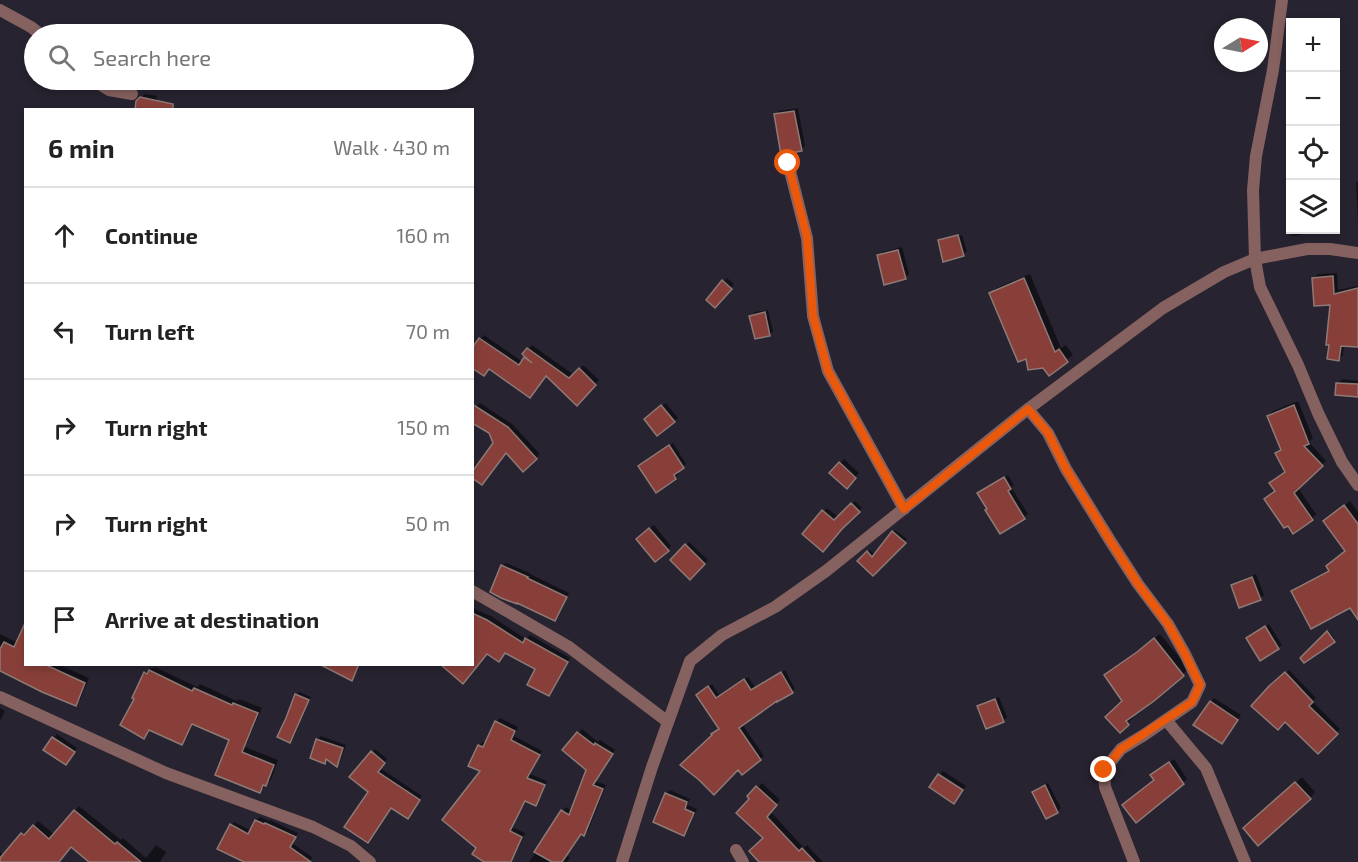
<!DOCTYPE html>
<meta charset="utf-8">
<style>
body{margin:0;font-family:"Exo 2",sans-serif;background:#f6f6f6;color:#222}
.controls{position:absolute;right:18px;top:18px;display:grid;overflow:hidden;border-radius:0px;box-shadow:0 3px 9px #0003}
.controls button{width:54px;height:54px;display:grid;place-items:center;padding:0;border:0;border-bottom:2px solid #e0e0e0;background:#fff;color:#222;font:30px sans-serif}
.compass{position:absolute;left:1214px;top:18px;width:54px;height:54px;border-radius:50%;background:#fff;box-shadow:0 3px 9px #0003;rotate:80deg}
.stop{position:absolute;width:18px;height:18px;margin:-14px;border:4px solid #ea580c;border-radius:50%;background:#fff}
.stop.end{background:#ea580c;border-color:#fff;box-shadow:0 2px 6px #0008}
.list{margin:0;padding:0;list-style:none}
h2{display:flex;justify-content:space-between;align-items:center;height:78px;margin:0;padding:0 24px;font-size:26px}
h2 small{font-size:20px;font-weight:400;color:#767676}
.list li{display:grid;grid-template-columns:39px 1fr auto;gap:18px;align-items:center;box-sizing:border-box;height:96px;padding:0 24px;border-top:2px solid #e0e0e0}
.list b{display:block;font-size:22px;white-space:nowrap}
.list em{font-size:20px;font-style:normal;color:#767676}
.icon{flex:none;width:33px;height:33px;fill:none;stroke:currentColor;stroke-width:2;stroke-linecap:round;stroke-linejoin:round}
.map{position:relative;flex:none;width:1358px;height:862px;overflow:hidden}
.search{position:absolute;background:#fff;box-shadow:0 3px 9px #0003;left:24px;top:24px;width:450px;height:66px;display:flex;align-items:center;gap:15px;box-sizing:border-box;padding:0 21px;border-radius:33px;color:#767676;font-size:22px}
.panel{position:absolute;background:#fff;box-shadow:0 3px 9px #0003;left:24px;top:108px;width:450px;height:558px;border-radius:0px}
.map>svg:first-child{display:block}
</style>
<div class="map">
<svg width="1358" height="862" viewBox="0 0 1358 862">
<rect width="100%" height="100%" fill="#272330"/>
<!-- shadow -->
<g fill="#0007">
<polygon points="1336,26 1340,28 1336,47"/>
<polygon points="145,94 157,96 155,110 138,101"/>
<polygon points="798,108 805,146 801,150 776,115 779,111"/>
<polygon points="1358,181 1358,224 1356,183"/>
<polygon points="1291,230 1320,230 1318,232 1292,236"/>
<polygon points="962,235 967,251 963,255 939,241 942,239 942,241"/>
<polygon points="902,247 909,274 905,278 879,256 882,252"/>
<polygon points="1337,273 1338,290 1358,286 1358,346 1344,345 1343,355 1339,359 1332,303 1314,278 1318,274"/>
<polygon points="1030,274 1061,348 1066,345 1073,355 1049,374 1043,366 1027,357 991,294 996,288"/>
<polygon points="727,278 734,284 718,302 724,281"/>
<polygon points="768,310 773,331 769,335 751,316 755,312"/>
<polygon points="484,335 523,362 527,357 524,354 532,345 574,375 583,365 599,380 577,404 546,375 472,350"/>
<polygon points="1342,379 1358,381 1358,395 1338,383"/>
<polygon points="1298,401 1313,438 1309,442 1326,461 1298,488 1316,514 1312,519 1276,491 1271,483 1286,471 1277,453 1282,448 1269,416 1273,411"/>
<polygon points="480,403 512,424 540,454 523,470 506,451 476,407"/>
<polygon points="666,403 678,418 674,421 650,416"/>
<polygon points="673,443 686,464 677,471 679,474 675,478 657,491 643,463"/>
<polygon points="844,459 859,473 847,486 831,472"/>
<polygon points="1008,475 1014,485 1011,487 1028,514 1001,532 979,493 983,489"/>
<polygon points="855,501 862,508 844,525 804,534 827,508 838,517"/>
<polygon points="1350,501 1358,512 1358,519 1356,522 1358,525 1358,617 1350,606 1293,591 1298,586 1330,569 1346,551 1324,521"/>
<polygon points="654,525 671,546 668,550 641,535"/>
<polygon points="895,530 907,539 873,574 859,561 870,550 875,555"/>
<polygon points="689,542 708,560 690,578 672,560"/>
<polygon points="506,563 530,573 530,574 569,593 559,616 555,619 502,566"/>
<polygon points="1256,574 1264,595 1260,598 1232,585 1236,582"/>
<polygon points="472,608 491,616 526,639 530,635 570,658 553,690 549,694 537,669 505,652 472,644"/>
<polygon points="1269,624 1282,645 1278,648 1252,635"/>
<polygon points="1329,631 1335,639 1304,661 1302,658"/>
<polygon points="0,634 18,643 26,664 57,664 89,678 80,700 75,704 0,669"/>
<polygon points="1160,634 1189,669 1130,715 1133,718 1120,731 1124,701 1106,675 1111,669 1144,647"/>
<polygon points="155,667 197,687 200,684 237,701 239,699 262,708 245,747 278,760 271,780 260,791 231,739 194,723 187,738 182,743 151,729 144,737 136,698 145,673 150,668 152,669"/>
<polygon points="785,670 795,689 742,724 764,756 760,759 721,728 701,692 712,684 720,696 748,677 755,687"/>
<polygon points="1289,670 1316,698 1312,701 1340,729 1318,752 1286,721 1270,687"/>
<polygon points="299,692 311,697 293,739 290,742 296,695"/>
<polygon points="999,697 1007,717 1003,721 979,706 983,702"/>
<polygon points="1214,698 1241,715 1225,739 1211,702"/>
<polygon points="0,708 5,711 0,721"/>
<polygon points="500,718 518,727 514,736 542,751 530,774 547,781 539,800 535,804 527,800 512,827 525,833 512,862 484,862 485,861 478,848 482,771 479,745 483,742 487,743 496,722"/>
<polygon points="582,729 598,742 600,740 615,750 595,781 606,785 588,831 584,834 582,833 567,856 570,857 567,862 529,862 563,811 566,807 572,811 588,769 564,750"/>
<polygon points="57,734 77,748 69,759 45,749"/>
<polygon points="321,736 346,745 340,762 337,765 328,759 325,762 317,740"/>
<polygon points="375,749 387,759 380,768 422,796 411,813 351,776"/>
<polygon points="1174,759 1187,779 1137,821 1155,780 1156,772"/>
<polygon points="943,771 966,786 958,798 939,775"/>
<polygon points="1302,777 1315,792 1310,798 1251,822"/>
<polygon points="762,783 780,800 770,811 804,848 807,845 823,862 761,862 765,838 751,799 749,796"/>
<polygon points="1048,783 1061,808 1057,811 1046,817 1033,792 1037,788"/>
<polygon points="670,790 690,799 687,805 697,809 688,830 684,834 666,794"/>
<polygon points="79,806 121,840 123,838 146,858 156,845 166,852 160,862 91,862 72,846 58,862 0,862 0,852 4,856 27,829 30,831 38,821 55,835"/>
<polygon points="260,817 269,821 270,820 298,833 292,843 312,857 310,862 240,862 240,859 231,825 234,822 252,831 256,820"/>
</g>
<!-- building -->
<g fill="#893f39" stroke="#8d7a77" stroke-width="1.5">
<polygon points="140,97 173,104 173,110 135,110 136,101"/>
<polygon points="794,111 802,151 781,155 774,114"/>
<polygon points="958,235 964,256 943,262 938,240"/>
<polygon points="898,250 906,279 884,285 877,255"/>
<polygon points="1333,276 1334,294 1358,288 1358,347 1341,346 1339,361 1327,359 1329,345 1326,345 1330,305 1314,306 1312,278"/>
<polygon points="1024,278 1055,352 1059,349 1068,362 1049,376 1043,368 1028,370 1026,359 1018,362 989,293"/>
<polygon points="722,280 732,289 715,308 706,300"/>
<polygon points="765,312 770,336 755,339 749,316"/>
<polygon points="479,338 519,365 524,357 532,363 522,354 527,348 569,378 579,368 596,385 577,406 546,376 530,398 489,369 484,376 472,368 472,348"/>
<polygon points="1336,383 1358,384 1358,397 1335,395"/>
<polygon points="472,404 508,427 537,459 523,472 506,453 482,485 472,478 472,472 493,443 489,433 472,423"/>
<polygon points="661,405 675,422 657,436 644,419"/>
<polygon points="1294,405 1309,444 1304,446 1323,466 1294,493 1313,520 1293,534 1288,526 1284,528 1264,499 1275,491 1269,483 1285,472 1275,453 1281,450 1267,416"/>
<polygon points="669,445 684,468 674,475 676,479 656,493 638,466"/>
<polygon points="839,462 856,478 847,489 829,473"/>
<polygon points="1004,477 1011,489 1008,491 1025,519 1000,534 985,510 987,509 977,493"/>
<polygon points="851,503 860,512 842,529 823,552 802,534 822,510 834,520"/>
<polygon points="1344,505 1358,524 1358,620 1350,608 1311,629 1291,591 1329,571 1326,566 1345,551 1323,521"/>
<polygon points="649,528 669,551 655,562 636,539"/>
<polygon points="892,531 906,543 873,576 857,561 867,551 872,557"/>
<polygon points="685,544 705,564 690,580 670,560"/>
<polygon points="501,565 528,577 527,578 567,597 555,621 517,603 517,604 501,598 490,592"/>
<polygon points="1252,577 1261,600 1239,608 1231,585"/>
<polygon points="472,613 487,620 523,643 525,638 568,662 549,696 527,685 535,669 505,653 499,662 487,654 463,684 440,664 472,664"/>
<polygon points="26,621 26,664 44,664 85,683 76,706 42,692 0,671 0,649 4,642 14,647"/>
<polygon points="1265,626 1279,649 1260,661 1246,638"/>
<polygon points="1327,631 1335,642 1304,663 1300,658"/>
<polygon points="1154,638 1184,676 1154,701 1126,721 1129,725 1120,733 1105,717 1122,701 1104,675 1137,652"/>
<polygon points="319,664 359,664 352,681"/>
<polygon points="149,670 192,691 194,688 232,705 233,703 258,713 242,752 274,765 266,786 263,785 260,793 215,775 229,740 192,724 182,745 149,730 144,739 120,725 134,699 132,698 144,672 147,674"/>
<polygon points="781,672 793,693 777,702 777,701 739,728 761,760 742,775 738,770 714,795 698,779 680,765 712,735 711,734 719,729 696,695 708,686 716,698 744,679 751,690"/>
<polygon points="1285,672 1313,702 1309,706 1338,734 1318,754 1285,722 1278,730 1251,706 1269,686"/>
<polygon points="295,694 309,700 290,743 277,737 286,718"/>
<polygon points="995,699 1004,722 986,729 977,706"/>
<polygon points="1210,701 1238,720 1222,744 1193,725"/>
<polygon points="495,721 515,731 511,740 540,755 527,778 545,785 536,806 525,801 510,831 522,837 511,862 484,862 472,854 476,848 442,820 480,771 468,766 478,745 483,747"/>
<polygon points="577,732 594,745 595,743 613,754 593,785 603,789 584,836 581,834 562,862 552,862 534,852 561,810 569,815 586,770 562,750"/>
<polygon points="52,737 75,752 66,765 43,750"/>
<polygon points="316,739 343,748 337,767 326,759 325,764 310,758"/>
<polygon points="371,751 385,763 378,772 420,800 408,819 391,808 368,843 344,827 368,792 349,777"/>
<polygon points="1169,762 1184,784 1136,823 1122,805 1154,780 1150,775"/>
<polygon points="938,774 963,790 954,804 929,787"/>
<polygon points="1295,782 1311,799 1258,846 1243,828"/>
<polygon points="1045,785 1058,813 1046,819 1032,792"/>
<polygon points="756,786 777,805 767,817 799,851 802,848 815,862 759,862 749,851 763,838 736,813 749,799 747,796"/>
<polygon points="665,793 687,802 685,809 694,813 684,836 653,822"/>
<polygon points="74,810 115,844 117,842 141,862 89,862 71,847 59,862 0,862 0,858 21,833 24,835 33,825 49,839"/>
<polygon points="255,820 264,824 265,823 296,837 290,847 311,862 244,862 217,849 230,824 248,834"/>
</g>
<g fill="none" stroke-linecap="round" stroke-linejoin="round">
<!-- minor -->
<g stroke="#85615f" stroke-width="12">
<polyline points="1282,0 1273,70 1256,156 1253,190 1255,259 1260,287 1298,365 1318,413 1342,462 1358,485"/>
<polyline points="0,10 31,27 40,34"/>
<polyline points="93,80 109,90 132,94"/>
<polyline points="788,163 807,238 813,316 828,371 904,509"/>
<polyline points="1028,409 1048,433 1066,469 1111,542 1138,584 1168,624 1185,654 1200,685 1192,702 1144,735 1121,749 1104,770 1105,787 1134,862"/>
<polyline points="472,591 569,647 668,722"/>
<polyline points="0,697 166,773 313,827 351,846 370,862"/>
<polyline points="1166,720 1206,768 1245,862"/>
<polyline points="736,850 743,862"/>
<polyline points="622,862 652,767 690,661 722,635 775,607 826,571 1028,409 1163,308 1224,272 1255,259 1307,249 1330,249 1358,253"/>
</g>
</g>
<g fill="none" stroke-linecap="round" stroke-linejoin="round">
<!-- route -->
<polyline stroke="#ea580c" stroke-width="8" points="788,163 807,237 813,316 828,371 904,509 1028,409 1048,433 1066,469 1111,542 1138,584 1168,624 1185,654 1200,685 1192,702 1121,749 1104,770"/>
</g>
</svg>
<div class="controls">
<button>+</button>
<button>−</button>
<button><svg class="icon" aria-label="locate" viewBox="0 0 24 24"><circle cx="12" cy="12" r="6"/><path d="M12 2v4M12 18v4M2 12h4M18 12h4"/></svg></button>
<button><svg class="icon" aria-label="layers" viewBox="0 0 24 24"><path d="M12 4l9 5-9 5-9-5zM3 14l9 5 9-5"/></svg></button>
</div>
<svg class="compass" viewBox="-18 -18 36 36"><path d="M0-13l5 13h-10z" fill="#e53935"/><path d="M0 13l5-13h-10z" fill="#767676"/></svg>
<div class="stop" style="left:788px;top:163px"></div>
<div class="stop end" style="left:1104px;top:770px"></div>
<div class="search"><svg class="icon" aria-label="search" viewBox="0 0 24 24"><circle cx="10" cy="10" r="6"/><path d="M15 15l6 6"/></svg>Search here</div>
<section class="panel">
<h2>6 min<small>Walk · 430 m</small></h2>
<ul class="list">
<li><svg class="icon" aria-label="ahead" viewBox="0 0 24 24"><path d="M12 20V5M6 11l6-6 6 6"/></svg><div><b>Continue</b></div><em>160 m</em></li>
<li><svg class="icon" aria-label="left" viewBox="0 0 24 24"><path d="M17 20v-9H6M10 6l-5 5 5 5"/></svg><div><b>Turn left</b></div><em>70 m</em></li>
<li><svg class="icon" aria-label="right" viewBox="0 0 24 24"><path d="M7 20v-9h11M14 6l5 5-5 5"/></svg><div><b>Turn right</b></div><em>150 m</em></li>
<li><svg class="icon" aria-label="right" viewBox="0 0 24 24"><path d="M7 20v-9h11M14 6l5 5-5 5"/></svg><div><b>Turn right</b></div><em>50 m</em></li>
<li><svg class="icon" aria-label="arrive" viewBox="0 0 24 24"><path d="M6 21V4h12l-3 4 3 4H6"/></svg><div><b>Arrive at destination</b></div></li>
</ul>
</section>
</div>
